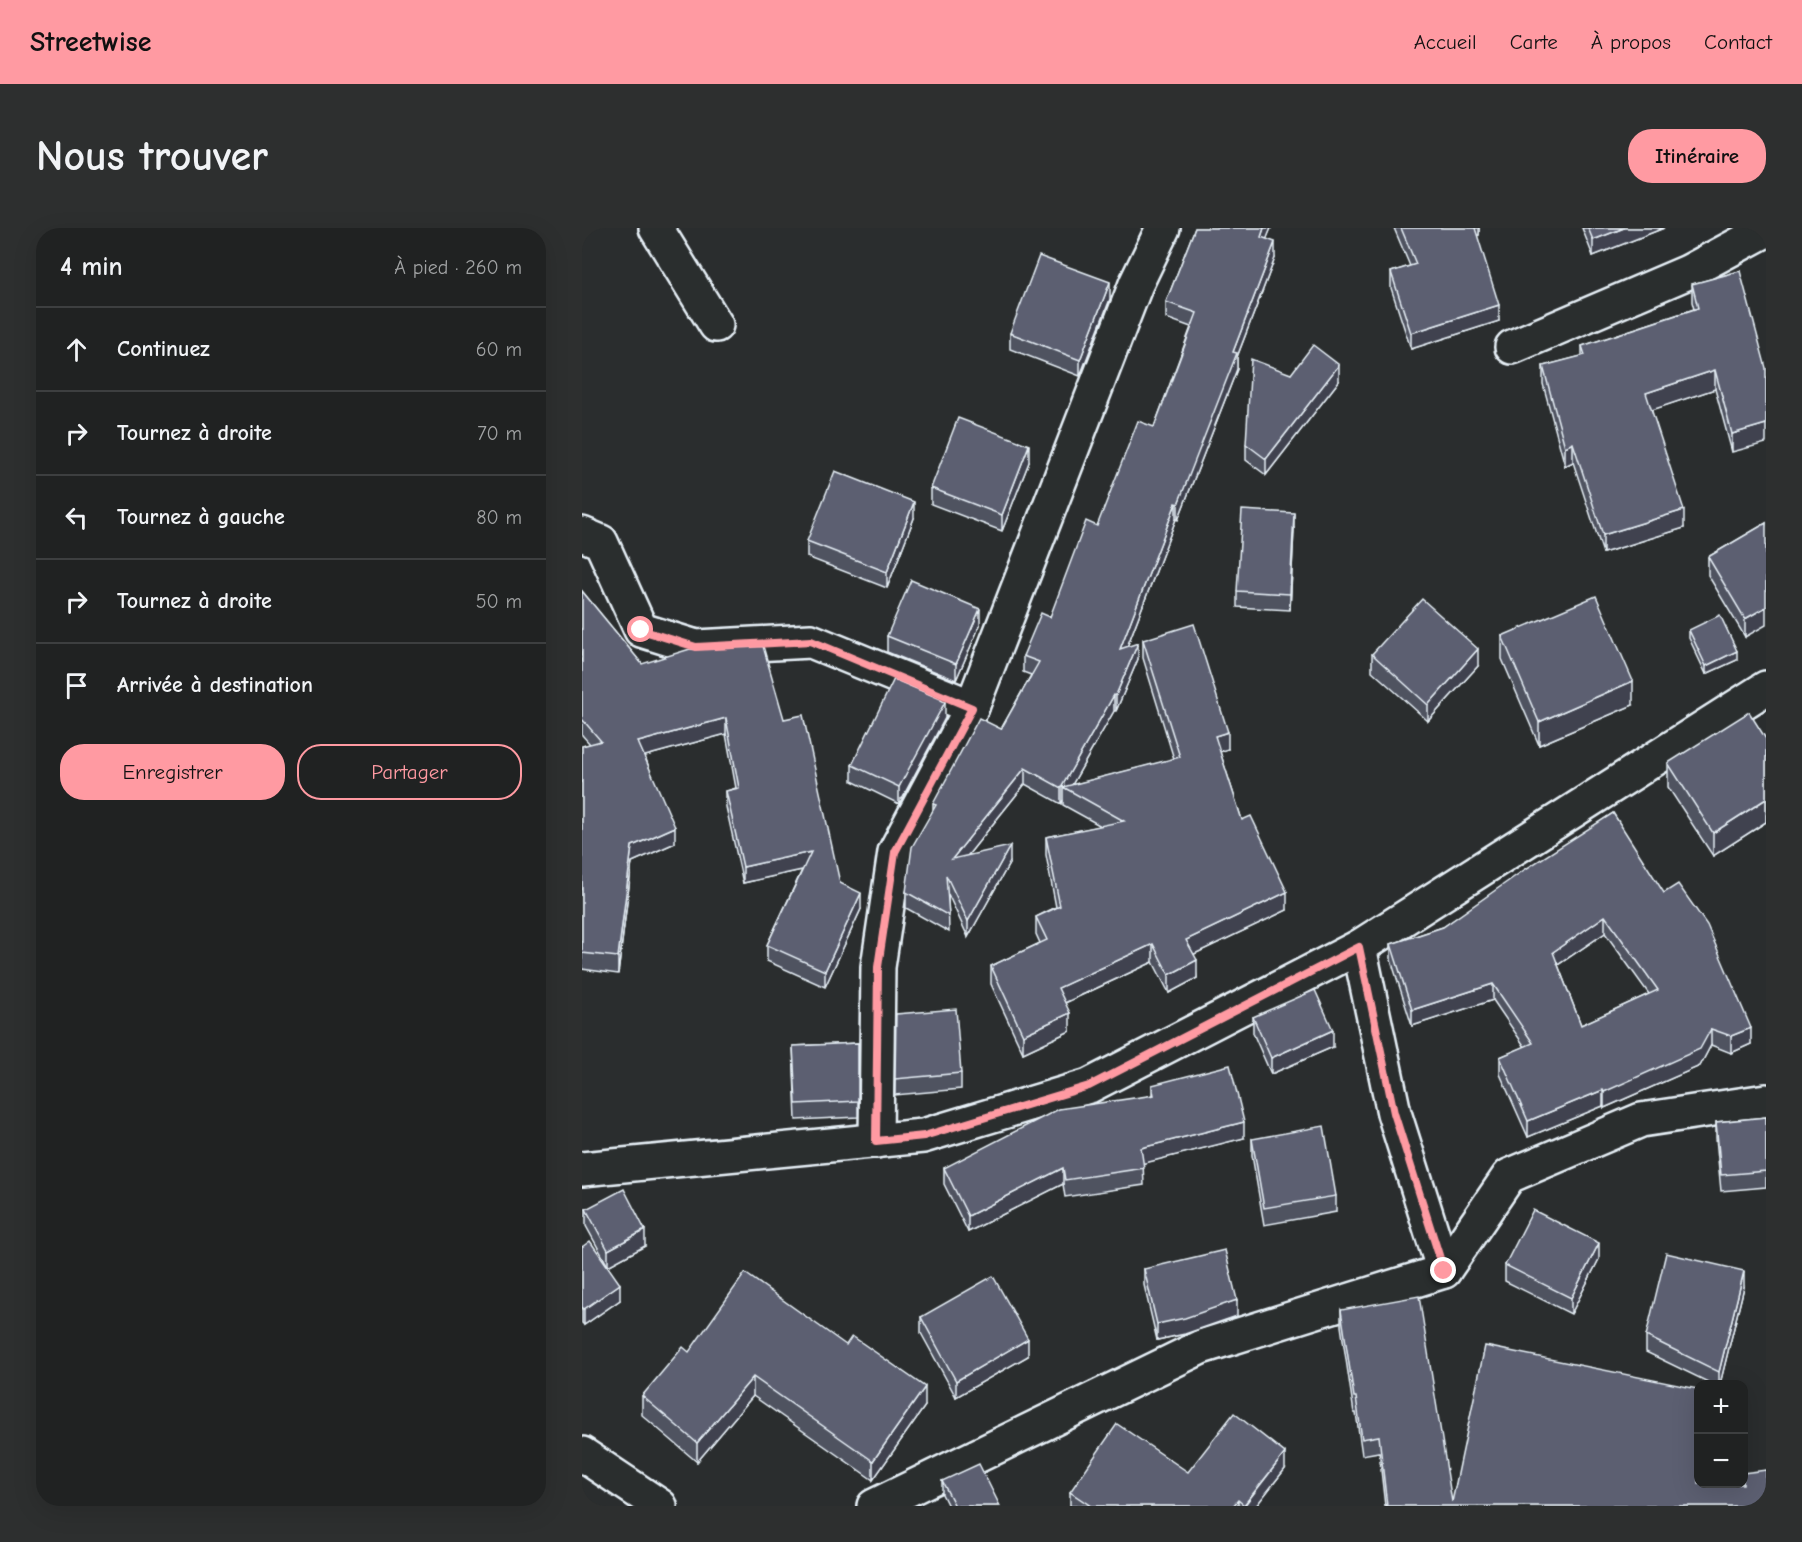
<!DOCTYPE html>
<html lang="fr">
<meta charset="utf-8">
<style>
body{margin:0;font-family:"Comic Neue",sans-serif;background:#2d2f2f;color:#f1f3f6}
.controls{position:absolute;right:18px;bottom:18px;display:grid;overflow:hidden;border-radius:12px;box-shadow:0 6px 24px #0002}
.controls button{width:54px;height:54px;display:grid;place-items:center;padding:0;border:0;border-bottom:2px solid #3d3f40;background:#202222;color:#f1f3f6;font:30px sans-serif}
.stop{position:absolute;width:18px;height:18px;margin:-14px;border:4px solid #ff9aa2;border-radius:50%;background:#fff}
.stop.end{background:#ff9aa2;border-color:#fff;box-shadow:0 2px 6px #0008}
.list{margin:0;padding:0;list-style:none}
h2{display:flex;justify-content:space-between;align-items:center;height:78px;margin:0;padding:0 24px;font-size:26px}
h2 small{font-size:20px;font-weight:400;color:#a2a4a5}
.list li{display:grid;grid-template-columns:39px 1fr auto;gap:18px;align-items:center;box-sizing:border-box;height:84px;padding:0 24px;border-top:2px solid #3d3f40}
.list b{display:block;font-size:22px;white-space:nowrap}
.list em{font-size:20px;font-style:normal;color:#a2a4a5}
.actions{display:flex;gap:12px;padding:18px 24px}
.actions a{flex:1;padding:14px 0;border:2px solid #ff9aa2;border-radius:24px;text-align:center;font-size:21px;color:#ff9aa2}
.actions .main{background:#ff9aa2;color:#111}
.icon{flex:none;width:33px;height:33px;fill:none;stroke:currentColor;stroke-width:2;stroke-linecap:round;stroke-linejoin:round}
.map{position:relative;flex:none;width:1184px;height:1278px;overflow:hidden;border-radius:24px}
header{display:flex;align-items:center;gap:36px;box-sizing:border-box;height:84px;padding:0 30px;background:#ff9aa2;color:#111}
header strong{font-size:28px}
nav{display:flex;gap:33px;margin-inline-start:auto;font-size:21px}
.intro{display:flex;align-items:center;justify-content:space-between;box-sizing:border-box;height:144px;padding:0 36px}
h1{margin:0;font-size:42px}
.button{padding:15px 27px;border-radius:24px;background:#ff9aa2;color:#111;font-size:21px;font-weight:700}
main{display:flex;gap:36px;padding:0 36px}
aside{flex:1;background:#202222;border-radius:24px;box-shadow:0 6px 24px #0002}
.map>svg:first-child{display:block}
</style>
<header>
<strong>Streetwise</strong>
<nav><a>Accueil</a><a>Carte</a><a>À propos</a><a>Contact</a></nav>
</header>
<div class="intro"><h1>Nous trouver</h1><a class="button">Itinéraire</a></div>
<main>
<aside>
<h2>4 min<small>À pied · 260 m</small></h2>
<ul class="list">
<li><svg class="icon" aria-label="ahead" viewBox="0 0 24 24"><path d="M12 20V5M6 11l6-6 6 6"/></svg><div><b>Continuez</b></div><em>60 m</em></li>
<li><svg class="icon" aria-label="right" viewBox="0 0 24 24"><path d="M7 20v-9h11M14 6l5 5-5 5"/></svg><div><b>Tournez à droite</b></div><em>70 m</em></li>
<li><svg class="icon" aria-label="left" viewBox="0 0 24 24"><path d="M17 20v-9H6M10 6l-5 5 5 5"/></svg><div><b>Tournez à gauche</b></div><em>80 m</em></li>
<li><svg class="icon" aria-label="right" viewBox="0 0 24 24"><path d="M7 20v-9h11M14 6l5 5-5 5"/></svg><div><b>Tournez à droite</b></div><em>50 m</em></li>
<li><svg class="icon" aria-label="arrive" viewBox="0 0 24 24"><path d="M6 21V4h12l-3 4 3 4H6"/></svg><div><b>Arrivée à destination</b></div></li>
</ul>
<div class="actions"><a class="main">Enregistrer</a><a>Partager</a></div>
</aside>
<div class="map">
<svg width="1184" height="1278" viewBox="0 0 1184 1278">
<rect width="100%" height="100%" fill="#2a2d2e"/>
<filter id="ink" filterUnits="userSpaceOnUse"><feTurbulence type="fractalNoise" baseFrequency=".0167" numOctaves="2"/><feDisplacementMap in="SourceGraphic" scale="12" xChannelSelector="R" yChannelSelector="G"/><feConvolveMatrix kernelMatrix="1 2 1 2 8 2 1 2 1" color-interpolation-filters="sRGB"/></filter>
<g filter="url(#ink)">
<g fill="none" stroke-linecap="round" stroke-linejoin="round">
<defs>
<g id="minor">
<polyline points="74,0 134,97"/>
<polyline points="930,119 1106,44 1184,2"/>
<polyline points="0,306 19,314 59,402 114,419 229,413 390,479"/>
<polyline points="777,719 812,885 862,1043"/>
<polyline points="294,913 296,739 313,624 390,479 554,56 581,0"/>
<polyline points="0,941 341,908 507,858 777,719 1184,460"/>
<polyline points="0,1226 78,1278"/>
<polyline points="292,1278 619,1119 862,1043 927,948 1059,892 1184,873"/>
</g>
</defs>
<!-- minor casing -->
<use href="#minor" stroke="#e8f1f8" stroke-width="38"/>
<!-- minor -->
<use href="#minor" stroke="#2a2d2e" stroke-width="33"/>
</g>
<!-- wall -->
<g fill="#4f5261" stroke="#e8f1f8" stroke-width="1.5" fill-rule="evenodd">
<polygon points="613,0 689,0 684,11 693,30 655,129 655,141 596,292 594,291 545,419 556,431 534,483 532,483 490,557 592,531 561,430 561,412 646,521 638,524 660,592 705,682 612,726 615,750 587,765 571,734 483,775 488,803 441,825 409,756 409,738 458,715 454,706 454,689 474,679 464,627 464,609 519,598 481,577 481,572 479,576 443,556 386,627 428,634 386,709 366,666 367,704 324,680 324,664 351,582 351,576 419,501 449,447 441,444 441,428 468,389 515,298 572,199 609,99 584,90 584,74"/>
<polygon points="812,0 897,0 897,7 895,8 917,93 829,121 809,60 809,44 828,38"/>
<polygon points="1000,0 1082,0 1011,28"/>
<polygon points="1158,43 1150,224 1133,161 1069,182 1102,300 1021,325 991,234 983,238 961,156 961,138 1000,128 1000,118 1112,81 1110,74 1110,56"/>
<polygon points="528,71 498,148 428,121 428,105"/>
<polygon points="709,146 757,153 684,247 664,232 664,216"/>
<polygon points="447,234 420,303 349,276 349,260"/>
<polygon points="332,290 305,360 225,329 225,313"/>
<polygon points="1184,295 1163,409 1126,347 1126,329"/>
<polygon points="712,301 708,382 655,379 655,363"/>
<polygon points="0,363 60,436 202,491 258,655 279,681 243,759 185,733 185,717 220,642 161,655 144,579 144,563 154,560 144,506 63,528 93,615 50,634 36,746 0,741 0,518 8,516 0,507"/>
<polygon points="398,397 374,452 305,424 305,408"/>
<polygon points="1107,402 1155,432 1124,446 1107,410"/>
<polygon points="920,408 1051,477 957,517 920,431"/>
<polygon points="790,426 896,438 846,493 790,443"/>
<polygon points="359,473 363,490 317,576 270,553 270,537"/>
<polygon points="1184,511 1184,594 1131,628 1086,559 1086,535"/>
<path d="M 1031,585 L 1169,816 L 1149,825 L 1129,817 L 1118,838 L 1022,880 L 1021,878 L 946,909 L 918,846 L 918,829 L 943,819 L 911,772 L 830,798 L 809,732 L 809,716 L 861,699 ZM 1023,705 L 1067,766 L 999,797 L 976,737 Z"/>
<polygon points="314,786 379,845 379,861 313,867"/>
<polygon points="671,789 751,819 689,846 671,805"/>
<polygon points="276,815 276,889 214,892 211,818"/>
<polygon points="570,857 662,910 561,935 562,957 483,969 481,956 386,1004 362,956 362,940 570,867"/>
<polygon points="1184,889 1184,959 1139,963 1134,910 1134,894"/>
<polygon points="670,911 754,968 754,984 682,997 670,927"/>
<polygon points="4,981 63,1018 26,1038 4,998"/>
<polygon points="0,1019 38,1072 2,1097 0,1095"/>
<polygon points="1017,1031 989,1086 923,1053 923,1037"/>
<polygon points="562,1041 655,1088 603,1106 575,1112 562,1057"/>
<polygon points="1162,1059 1138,1156 1130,1156 1064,1124 1064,1108"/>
<polygon points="759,1082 870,1274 1116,1256 1184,1278 803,1278 797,1224 780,1227 774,1185 772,1185 759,1098"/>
<polygon points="339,1089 446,1128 374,1169 339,1105"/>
<polygon points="107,1124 343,1178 291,1252 171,1168 115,1234 60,1187 60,1168"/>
<polygon points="703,1241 674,1278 488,1278 488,1264 606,1244"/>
<polygon points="360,1253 418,1278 366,1278 360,1266"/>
</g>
<!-- shaded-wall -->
<g fill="#40424f" stroke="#e8f1f8" stroke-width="1.5">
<polygon points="682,0 689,0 679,25 679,9"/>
<polygon points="890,0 897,0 897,7 890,9"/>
<polygon points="1042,0 1082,0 1011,28 1011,12"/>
<polygon points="693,14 693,30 655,129 655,141 596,292 596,276 651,124"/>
<polygon points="528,54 528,71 498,148 498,132"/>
<polygon points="917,77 917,93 829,121 829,105"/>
<polygon points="757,137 757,153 684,247 684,231"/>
<polygon points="1133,142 1133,161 1064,184 1064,165"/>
<polygon points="1184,196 1184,215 1150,224 1150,206"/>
<polygon points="991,215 991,234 983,238 983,219"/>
<polygon points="447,217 447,234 420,303 420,287"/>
<polygon points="332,274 332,290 305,360 305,344"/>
<polygon points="594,275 594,291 538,437 538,421"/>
<polygon points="1102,282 1102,300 1021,325 1021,307"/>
<polygon points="712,285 712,301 708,382 708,366"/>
<polygon points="1184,379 1184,397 1163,409 1163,391"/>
<polygon points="398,381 398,397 374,452 374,436"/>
<polygon points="556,415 556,431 534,483 534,467"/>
<polygon points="896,421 896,438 846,493 846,477"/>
<polygon points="1155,423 1155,432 1124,446 1124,438"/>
<polygon points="1051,453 1051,477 957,517 957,494"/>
<polygon points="532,467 532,483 487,562 481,559 481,572 479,576 479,560"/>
<polygon points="359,471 359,481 363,474 363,490 317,576 317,559"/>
<polygon points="144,490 144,506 56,530 56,514"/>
<polygon points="646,504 646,521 633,525 633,508"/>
<polygon points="443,540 443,556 370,647 370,631"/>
<polygon points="1184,571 1184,594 1131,628 1131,605"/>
<polygon points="93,599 93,615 50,634 36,746 36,729 50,618"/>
<polygon points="428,618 428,634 386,709 386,693"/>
<polygon points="229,624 229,640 161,655 161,639"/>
<polygon points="705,664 705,682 604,730 604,712"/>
<polygon points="279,665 279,681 243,759 243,743"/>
<polygon points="1023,688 1023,705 971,740 971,724"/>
<polygon points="571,716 571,734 476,778 476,760"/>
<polygon points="615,732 615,750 587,765 587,747"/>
<polygon points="911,756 911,772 830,798 830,782"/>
<polygon points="488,785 488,803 441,825 441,807"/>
<polygon points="1169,800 1169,816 1149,825 1149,808"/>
<polygon points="1129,801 1129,817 1118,838 1022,880 1022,864"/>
<polygon points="751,802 751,819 689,846 689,830"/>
<polygon points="1021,862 1021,878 946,909 946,893"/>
<polygon points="662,894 662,910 559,936 559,920"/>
<polygon points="481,940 481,956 386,1004 386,988"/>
<polygon points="63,1002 63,1018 26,1038 26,1022"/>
<polygon points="1017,1015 1017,1031 989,1086 989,1070"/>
<polygon points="1162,1043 1162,1059 1138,1156 1137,1156 1137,1144"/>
<polygon points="38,1056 38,1072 2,1097 2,1081"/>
<polygon points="655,1072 655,1088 603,1106 575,1112 575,1096"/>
<polygon points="446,1111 446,1128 374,1169 374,1153"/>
<polygon points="171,1149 171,1168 115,1234 115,1215"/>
<polygon points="343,1159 343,1178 291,1252 291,1233"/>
<polygon points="703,1225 703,1241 674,1278 662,1278"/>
<polygon points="656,1272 656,1278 651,1278"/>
</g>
<!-- building -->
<g fill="#5c5f71" stroke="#e8f1f8" stroke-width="1.5" fill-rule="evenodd">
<polygon points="613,0 682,0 679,9 693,14 651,124 655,125 596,276 594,275 538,421 556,415 534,467 532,467 479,560 443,540 370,631 428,618 386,693 364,647 367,688 324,664 330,619 354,577 351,576 397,490 419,501 457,434 441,428 459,385 468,389 504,293 515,298 556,193 572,199 615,85 584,74"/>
<polygon points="819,0 893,0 917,77 829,105 809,44 834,36"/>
<polygon points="1006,0 1042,0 1011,12"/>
<polygon points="457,28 528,54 498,132 428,105"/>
<polygon points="1158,43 1184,140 1184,196 1150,206 1133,142 1064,165 1102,282 1021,307 991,215 983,219 961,138 1003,127 1000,118 1116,80 1110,56"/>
<polygon points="731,117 757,137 684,231 664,216 669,131 709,146"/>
<polygon points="376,190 447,217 420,287 349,260"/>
<polygon points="253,243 332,274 305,344 225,313"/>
<polygon points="660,282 712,285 708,366 655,363"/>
<polygon points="1184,295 1184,379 1163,391 1126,329"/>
<polygon points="329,352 398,381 374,436 305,408"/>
<polygon points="0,363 60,436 108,421 181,418 202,491 221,487 258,655 279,665 243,743 185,717 229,624 161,639 144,563 157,560 144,490 56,514 93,599 50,618 36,729 0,725 0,518 19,513 0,491"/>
<polygon points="1014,368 1051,453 957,494 920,408"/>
<polygon points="840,371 896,421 846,477 790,426"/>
<polygon points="1138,387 1155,423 1124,438 1107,402"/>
<polygon points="612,396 646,504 633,508 660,592 669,588 705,664 604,712 615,732 587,747 571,716 476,760 488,785 441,807 409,738 465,712 454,689 478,678 464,609 542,593 481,559 598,529 561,412"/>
<polygon points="312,451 359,471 359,472 363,474 317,559 270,537"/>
<polygon points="1167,484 1184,511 1184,571 1131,605 1086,535"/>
<path d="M 1031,585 L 1082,665 L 1096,656 L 1125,697 L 1169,800 L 1149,808 L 1129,801 L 1118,821 L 1022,864 L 1021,862 L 946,893 L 918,829 L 951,815 L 911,756 L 830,782 L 809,716 L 861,699 L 942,642 ZM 1023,688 L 1076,762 L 999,797 L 971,724 Z"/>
<polygon points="733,762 751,802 689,830 671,789"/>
<polygon points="374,781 379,845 313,851 314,786"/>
<polygon points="276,815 276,873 214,876 211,818"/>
<polygon points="648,837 662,894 559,920 562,940 483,952 481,940 386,988 362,940 477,881 572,867 570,857"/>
<polygon points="1184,889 1184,943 1139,947 1134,894"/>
<polygon points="742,898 754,968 682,980 670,911"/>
<polygon points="42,961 63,1002 26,1022 4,981"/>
<polygon points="951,982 1017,1015 989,1070 923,1037"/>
<polygon points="8,1013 38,1056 2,1081 0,1079 0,1019"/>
<polygon points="643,1022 655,1072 603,1090 575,1096 562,1041"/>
<polygon points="1084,1025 1162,1043 1137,1144 1064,1108"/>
<polygon points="163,1045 264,1117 270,1108 343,1159 291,1233 171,1149 115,1215 60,1168 101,1119 107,1124"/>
<polygon points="411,1048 446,1111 374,1153 339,1089"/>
<polygon points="837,1068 870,1274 903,1118 1116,1161 1116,1256 1161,1256 1161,1245 1184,1242 1184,1278 805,1278 797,1208 780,1211 774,1169 772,1169 759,1082"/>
<polygon points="652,1185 703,1225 662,1277 656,1272 651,1278 509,1278 488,1264 535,1196 606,1244"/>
<polygon points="397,1236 418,1278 373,1278 360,1253"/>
</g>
</g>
<g fill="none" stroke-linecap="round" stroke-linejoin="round" filter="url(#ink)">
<!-- route -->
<polyline stroke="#ff9aa2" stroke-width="8" points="59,402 114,419 229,413 390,480 313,624 296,739 294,913 342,908 507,858 777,719 812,885 862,1043"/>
</g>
</svg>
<div class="controls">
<button>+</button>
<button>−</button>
</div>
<div class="stop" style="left:59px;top:402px"></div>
<div class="stop end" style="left:862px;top:1043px"></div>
</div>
</main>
